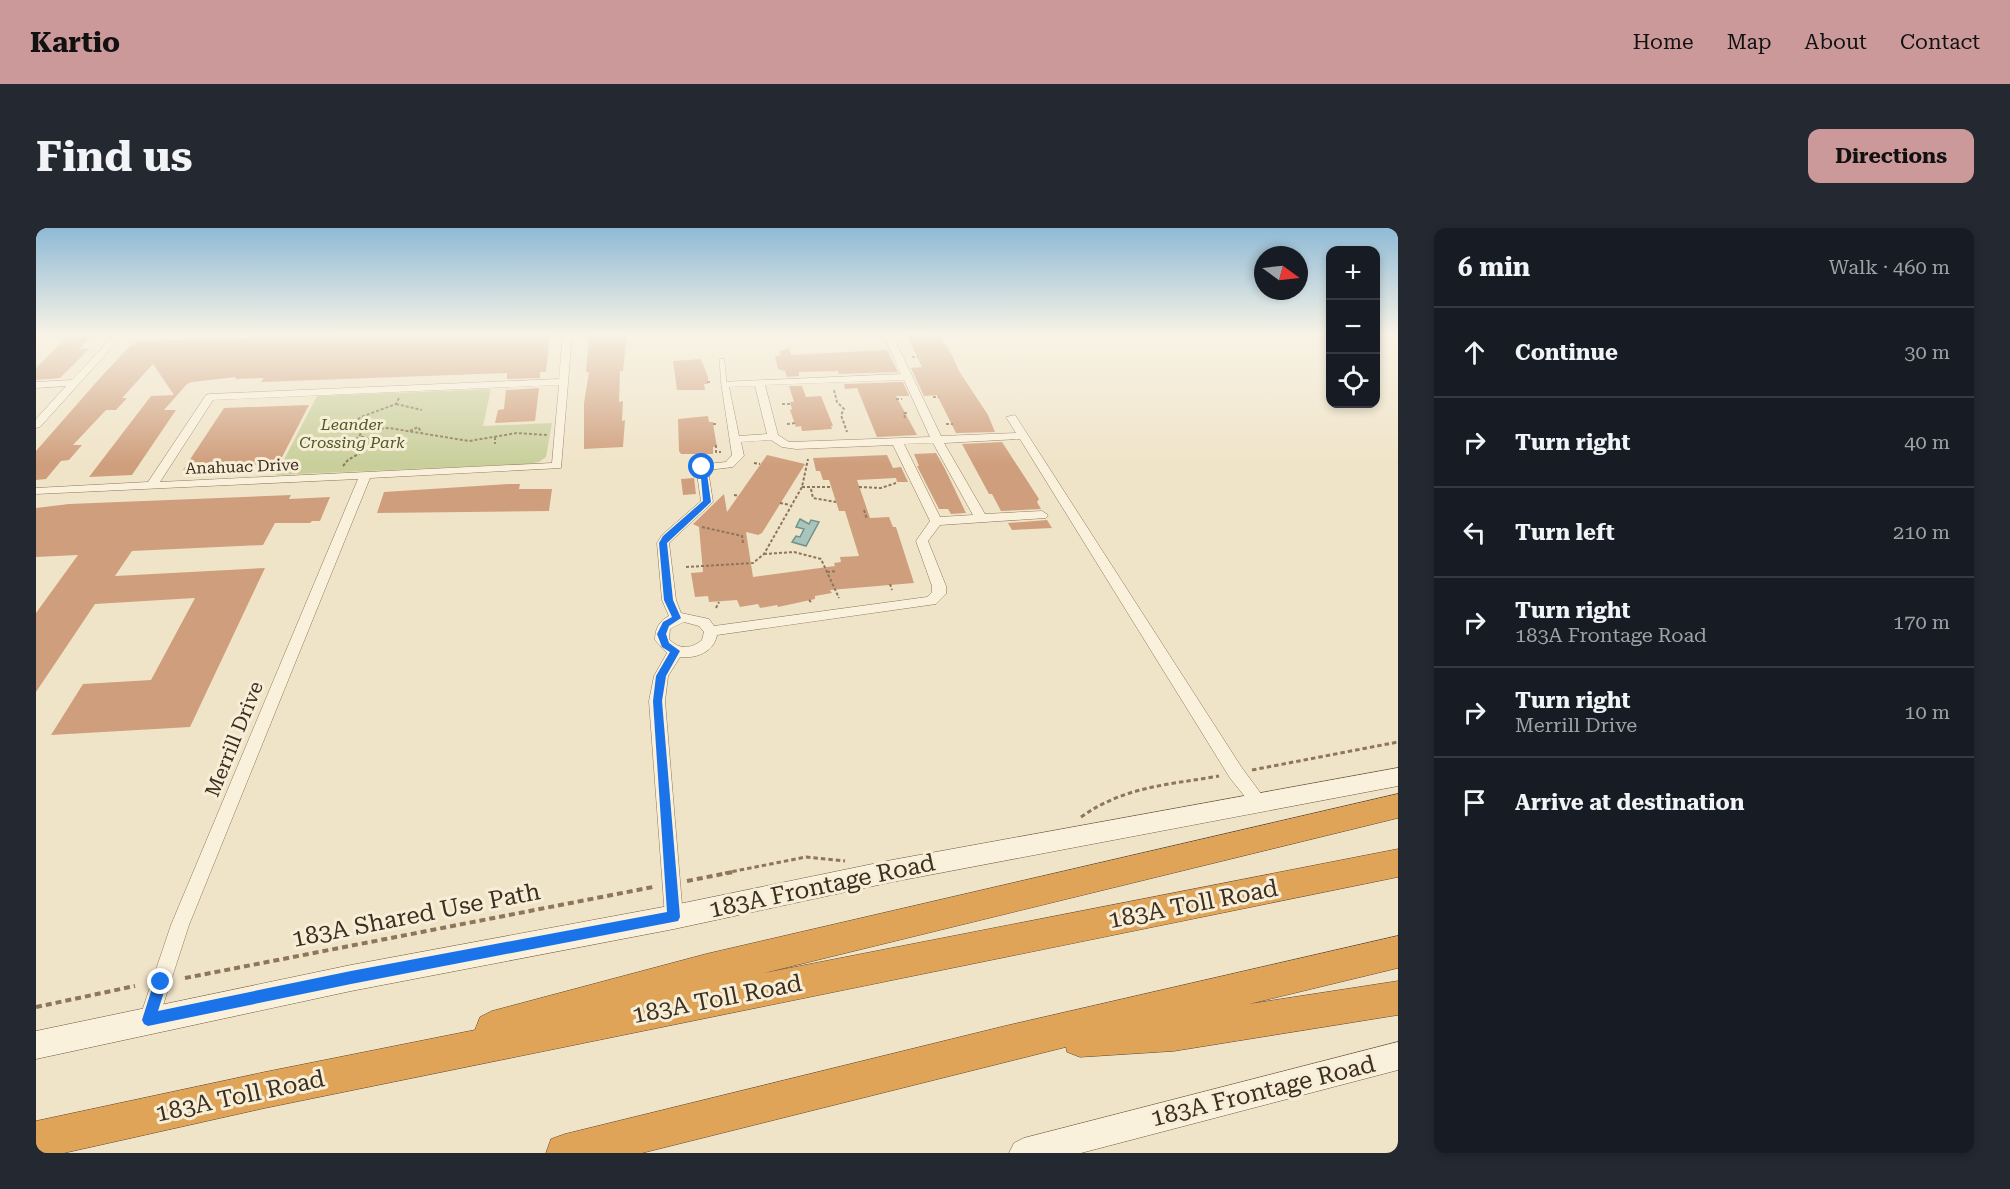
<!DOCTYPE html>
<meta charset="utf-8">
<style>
body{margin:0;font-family:"Roboto Serif",serif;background:#242831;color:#f1f3f6}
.controls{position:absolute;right:18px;top:18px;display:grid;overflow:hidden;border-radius:12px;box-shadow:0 3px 9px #0003}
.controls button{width:54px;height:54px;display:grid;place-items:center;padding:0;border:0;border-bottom:2px solid #363941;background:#171b24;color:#f1f3f6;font:30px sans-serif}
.compass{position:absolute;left:1218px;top:18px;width:54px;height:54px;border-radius:50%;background:#171b24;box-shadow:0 3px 9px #0003;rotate:105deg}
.stop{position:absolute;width:18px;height:18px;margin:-14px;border:4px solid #1a73e8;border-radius:50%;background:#fff}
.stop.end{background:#1a73e8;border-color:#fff;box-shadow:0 2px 6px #0008}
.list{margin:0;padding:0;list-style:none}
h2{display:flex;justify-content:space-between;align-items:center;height:78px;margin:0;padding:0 24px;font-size:26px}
h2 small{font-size:20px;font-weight:400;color:#9ea1a6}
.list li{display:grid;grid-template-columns:39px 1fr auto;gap:18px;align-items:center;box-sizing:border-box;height:90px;padding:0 24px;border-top:2px solid #363941}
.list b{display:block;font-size:22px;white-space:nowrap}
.list p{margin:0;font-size:20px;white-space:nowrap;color:#9ea1a6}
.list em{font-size:20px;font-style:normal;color:#9ea1a6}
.icon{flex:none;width:33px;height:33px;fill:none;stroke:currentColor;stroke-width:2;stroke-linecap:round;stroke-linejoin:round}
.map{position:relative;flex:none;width:1362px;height:925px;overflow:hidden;border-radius:12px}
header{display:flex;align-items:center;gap:36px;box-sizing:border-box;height:84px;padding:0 30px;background:#cc999b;color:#111}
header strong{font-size:28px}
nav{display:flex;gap:33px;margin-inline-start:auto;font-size:21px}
.intro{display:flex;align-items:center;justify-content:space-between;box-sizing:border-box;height:144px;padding:0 36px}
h1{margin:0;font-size:42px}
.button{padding:15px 27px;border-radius:12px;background:#cc999b;color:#111;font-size:21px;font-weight:700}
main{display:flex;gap:36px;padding:0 36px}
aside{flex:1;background:#171b24;border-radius:12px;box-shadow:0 3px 9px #0003}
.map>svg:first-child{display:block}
</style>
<header>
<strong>Kartio</strong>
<nav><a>Home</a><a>Map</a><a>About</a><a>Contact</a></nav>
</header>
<div class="intro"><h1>Find us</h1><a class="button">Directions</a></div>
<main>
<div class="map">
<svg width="1362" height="925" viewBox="0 0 1362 925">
<rect width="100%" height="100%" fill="#f0e4c8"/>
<!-- green -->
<polygon fill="#c9cf9b" points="455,161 447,198 516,195 510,229 503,234 490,236 240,247 281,168"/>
<!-- water -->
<polygon fill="#a9c4bc" stroke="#6f938a" stroke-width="1.5" points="764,291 773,296 775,292 783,294 770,318 756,314 760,308 764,309 768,301 760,299"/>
<!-- building -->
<g fill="#cf9f7d">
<polygon points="349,106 514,106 510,144 504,144 504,150 471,151 471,145 225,154 228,150 199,151 200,149 156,154 151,156 128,182 140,182 96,247 53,249 115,168 138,167 117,136 86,170 91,170 80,182 70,182 37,217 46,217 33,232 25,233 10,251 0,252 0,223 64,150 93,119 102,113"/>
<polygon points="553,106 591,106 587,143 584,143 583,174 587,173 586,193 589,192 587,219 548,221 548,175 553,144 550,144"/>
<polygon points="870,106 904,108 917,129 923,143 952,187 959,204 920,205 901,167 888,168 875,140 886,139"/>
<polygon points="31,109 55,109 43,121 54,120 24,150 0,152 0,140"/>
<polygon points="753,120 755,127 851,122 862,144 803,146 802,143 763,144 763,148 751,149 749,143 742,141 739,128 745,127 744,123"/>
<polygon points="665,131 672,149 672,156 668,156 669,162 641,162 637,133"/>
<polygon points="867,154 873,168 860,168 881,207 841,209 821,160 809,161 808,156"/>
<polygon points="753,158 766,158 770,169 785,168 797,198 795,198 796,201 766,203 765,198 760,199 754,182 756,181 754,174 758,174"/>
<polygon points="503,160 499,193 459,195 462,182 468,181 470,162"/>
<polygon points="273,177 243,235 147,242 188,180"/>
<polygon points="672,188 673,194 677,194 678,202 681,219 677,219 677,226 645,226 643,223 642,191"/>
<polygon points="966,214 1003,271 1001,274 1005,281 965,283 956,266 953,266 926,216"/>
<polygon points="900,225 909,241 930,285 915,286 912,281 903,281 881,238 883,238 878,226"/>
<polygon points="731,227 769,236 726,305 722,307 710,304 717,349 799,338 798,335 805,334 804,329 823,328 809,283 803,283 793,252 787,252 784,243 780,243 777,230 851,227 857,240 865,239 872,254 861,254 860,250 821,252 834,290 853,289 857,299 860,299 878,355 794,362 796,365 779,368 779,371 742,379 741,377 724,380 722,376 704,379 701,372 673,374 672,368 659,369 655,345 667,344 663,299 657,296 688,266 691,284"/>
<polygon points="658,250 660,266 647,267 645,251"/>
<polygon points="472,256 484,256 483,261 516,261 513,283 341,285 348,264"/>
<polygon points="255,267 253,271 294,269 284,293 276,293 274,295 239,295 227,317 96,323 79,348 229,340 154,499 15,507 47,456 115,452 159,370 59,376 0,464 0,385 42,327 0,329 0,280 33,276"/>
<polygon points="1011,292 1016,300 976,302 972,295"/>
</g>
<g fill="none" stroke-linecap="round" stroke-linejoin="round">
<defs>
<polyline id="lane" points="686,133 688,156"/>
<g id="street">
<polygon points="79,106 88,106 4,199 0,200 0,191 30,158 0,160 0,154 36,152"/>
<path d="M 527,106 L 536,106 L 525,240 L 334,250 L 153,697 L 120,799 L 113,802 L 106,799 L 103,792 L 135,697 L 322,251 L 0,266 L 0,260 L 112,254 L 170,167 L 174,166 L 523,151 ZM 523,157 L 516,235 L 124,254 L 177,172 Z"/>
<path d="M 847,106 L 856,106 L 905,208 L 980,205 L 970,189 L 979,187 L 1206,540 L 1232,575 L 1230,580 L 1224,582 L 1218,580 L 1194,550 L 984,211 L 908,215 L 949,286 L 1006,283 L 1012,287 L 1010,290 L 904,297 L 892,313 L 910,358 L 910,366 L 900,376 L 681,407 C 678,424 660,431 644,429 L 632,448 L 629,473 L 647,689 L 645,695 L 638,698 L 631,695 L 629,689 L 613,473 L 618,448 L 631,425 L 619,412 C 619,401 623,393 633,388 L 626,372 L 621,315 L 626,307 L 665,273 L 660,239 L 662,237 L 690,234 L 696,227 L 685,154 L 865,146 ZM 868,152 L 894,209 L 753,214 L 742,207 L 729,157 ZM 719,158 L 731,206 L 703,208 L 693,159 ZM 735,212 L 746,219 L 760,221 L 857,217 L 894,293 L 880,313 L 896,358 L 896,364 L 891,369 L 678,398 L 673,391 L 645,385 L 640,372 L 633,315 L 677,274 L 672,242 L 697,239 L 708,228 L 705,214 ZM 897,215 L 937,287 L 904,289 L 868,216 ZM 648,394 L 663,398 L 668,404 L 666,412 C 655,421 643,422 633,411 L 634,401 Z"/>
</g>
<g id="secondary">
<polygon points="1362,540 1362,558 856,654 638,701 315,763 0,831 0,803 315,737 638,677 856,632"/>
<polygon points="1362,814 1362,842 1045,925 973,925 978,915 988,910"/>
</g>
<g id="highway">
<polygon points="1362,566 1362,590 728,745 1362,621 1362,649 229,880 28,925 0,925 0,893 229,844 439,802 444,789 456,783 670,726"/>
<polygon points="1362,708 1362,740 1213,776 1362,753 1362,787 1138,823 1044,829 1031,824 1030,819 606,925 510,925 515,911 529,906 969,798"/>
</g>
</defs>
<!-- lane casing -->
<use href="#lane" stroke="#8d765c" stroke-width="6"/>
<!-- street casing -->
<use href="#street" stroke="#8d765c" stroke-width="1"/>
<!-- secondary casing -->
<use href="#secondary" stroke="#6f573f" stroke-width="1"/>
<!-- highway casing -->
<use href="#highway" stroke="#5b4430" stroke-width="1"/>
<!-- path-far2 -->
<g stroke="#8d765c" stroke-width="2" stroke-dasharray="3 2" stroke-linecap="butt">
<polyline points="876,129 882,129"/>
<polyline points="671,154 674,154"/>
<polyline points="798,162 801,174 808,181 805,187 811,204"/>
<polyline points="897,169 903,169"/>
<polyline points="363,170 360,176 325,189 321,192 321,198 327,202 353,200 433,213 481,205 511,207"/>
<polyline points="860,171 866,171"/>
<polyline points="360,176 386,182"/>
<polyline points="746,176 754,176"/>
<polyline points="869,190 868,185 872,185"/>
<polyline points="677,196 681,196"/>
<polyline points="751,196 760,195"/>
<polyline points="910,196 917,196"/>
<polyline points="374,203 382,199 386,205"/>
<polyline points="459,209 459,216"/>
<polyline points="311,216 322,210 327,202"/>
<polyline points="680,217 680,224 685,224"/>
<polyline points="718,235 724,236"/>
<polyline points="307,238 312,232 336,218 336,212 324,208"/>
<polyline points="766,259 795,259"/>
<polyline points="823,259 845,260 860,255"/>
<polyline points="775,261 777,270 800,274"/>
<polyline points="698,267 703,268"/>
<polyline points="744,275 754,277"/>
<polyline points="828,282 831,291"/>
<polyline points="666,299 706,308 707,315"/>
<polyline points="728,326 758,324 785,331 803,370"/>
<polyline points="650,339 717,335 728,326 766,259 772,231"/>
<polyline points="791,344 801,343"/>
<polyline points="854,356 856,362"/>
<polyline points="773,372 775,374"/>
<polyline points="680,380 683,374"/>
</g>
<!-- path-far1 -->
<g stroke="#8d765c" stroke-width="3" stroke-dasharray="4.5 3" stroke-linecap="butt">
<polyline points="1216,542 1362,514"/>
<path d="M 1045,589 C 1089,558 1132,557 1183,548"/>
<polyline points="689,645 770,629 809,633"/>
</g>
<!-- path -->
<g stroke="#8d765c" stroke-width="4" stroke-dasharray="6 4" stroke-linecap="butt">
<polyline points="651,653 697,644"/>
<polyline points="149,750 617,659"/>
<polyline points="0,779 99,758"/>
</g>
<!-- lane -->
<use href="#lane" stroke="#faf1dc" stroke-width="5"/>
<!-- street -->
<use href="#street" fill="#faf1dc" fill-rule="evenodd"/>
<!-- secondary -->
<use href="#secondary" fill="#faf1dc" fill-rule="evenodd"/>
<!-- highway -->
<use href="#highway" fill="#e0a458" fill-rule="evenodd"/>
</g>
<!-- sky -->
<linearGradient id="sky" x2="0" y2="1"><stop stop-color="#8fbad6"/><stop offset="0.45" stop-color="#f8f3e6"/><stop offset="1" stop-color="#f8f3e6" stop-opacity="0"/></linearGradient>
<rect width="1362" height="236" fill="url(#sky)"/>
<!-- route -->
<polygon fill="#1a73e8" points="664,238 670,239 675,274 631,315 637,372 645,390 633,398 630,406 633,415 644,423 630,448 626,473 644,689 642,693 315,756 112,798 108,796 106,792 118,754 120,750 125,748 129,750 131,754 122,783 315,743 631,684 617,473 620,448 634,424 626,419 621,406 627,394 636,389 628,372 623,315 627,308 667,273"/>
<g text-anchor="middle" stroke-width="6" stroke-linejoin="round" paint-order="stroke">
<!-- far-park labels -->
<g font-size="16" font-style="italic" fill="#4d5a26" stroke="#f7eed8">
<text x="316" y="202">Leander<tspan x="316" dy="18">Crossing Park</tspan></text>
</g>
<!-- far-street labels -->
<g font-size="16" fill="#3d2e20" stroke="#f7eed8">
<text transform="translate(206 238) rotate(-2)" y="6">Anahuac Drive</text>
</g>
<!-- street labels -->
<g font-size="20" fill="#3d2e20" stroke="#f7eed8">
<text transform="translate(198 511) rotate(-68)" y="7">Merrill Drive</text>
</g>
<!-- near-street labels -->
<g font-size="24" fill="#3d2e20" stroke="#f7eed8">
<text transform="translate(786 658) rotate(-12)" y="8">183A Frontage Road</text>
<text transform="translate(1157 676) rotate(-11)" y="8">183A Toll Road</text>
<text transform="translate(380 687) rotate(-11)" y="8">183A Shared Use Path</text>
<text transform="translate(681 771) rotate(-11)" y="8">183A Toll Road</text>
<text transform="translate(1227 863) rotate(-14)" y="8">183A Frontage Road</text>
<text transform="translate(204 868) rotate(-12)" y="8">183A Toll Road</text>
</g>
</g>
</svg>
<div class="controls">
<button>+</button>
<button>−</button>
<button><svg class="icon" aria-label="locate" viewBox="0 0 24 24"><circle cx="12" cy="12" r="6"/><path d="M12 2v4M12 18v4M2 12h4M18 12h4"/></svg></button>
</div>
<svg class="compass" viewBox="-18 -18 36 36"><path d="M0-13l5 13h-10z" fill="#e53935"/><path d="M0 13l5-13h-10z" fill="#9ea1a6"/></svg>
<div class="stop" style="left:666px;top:239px"></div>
<div class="stop end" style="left:125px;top:754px"></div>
</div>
<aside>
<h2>6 min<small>Walk · 460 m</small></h2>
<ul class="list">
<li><svg class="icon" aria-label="ahead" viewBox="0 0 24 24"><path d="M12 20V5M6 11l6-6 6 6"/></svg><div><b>Continue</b></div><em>30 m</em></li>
<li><svg class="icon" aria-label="right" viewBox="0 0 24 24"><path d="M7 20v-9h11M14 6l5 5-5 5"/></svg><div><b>Turn right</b></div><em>40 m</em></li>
<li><svg class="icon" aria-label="left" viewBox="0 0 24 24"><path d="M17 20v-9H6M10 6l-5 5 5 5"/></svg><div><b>Turn left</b></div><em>210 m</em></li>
<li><svg class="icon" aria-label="right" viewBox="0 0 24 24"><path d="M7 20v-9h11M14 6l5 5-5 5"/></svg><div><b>Turn right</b><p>183A Frontage Road</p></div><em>170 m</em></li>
<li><svg class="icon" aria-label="right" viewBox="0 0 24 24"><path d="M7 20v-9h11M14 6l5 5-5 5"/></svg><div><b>Turn right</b><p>Merrill Drive</p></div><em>10 m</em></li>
<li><svg class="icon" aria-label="arrive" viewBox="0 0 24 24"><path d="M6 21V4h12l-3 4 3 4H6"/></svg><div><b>Arrive at destination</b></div></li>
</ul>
</aside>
</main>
